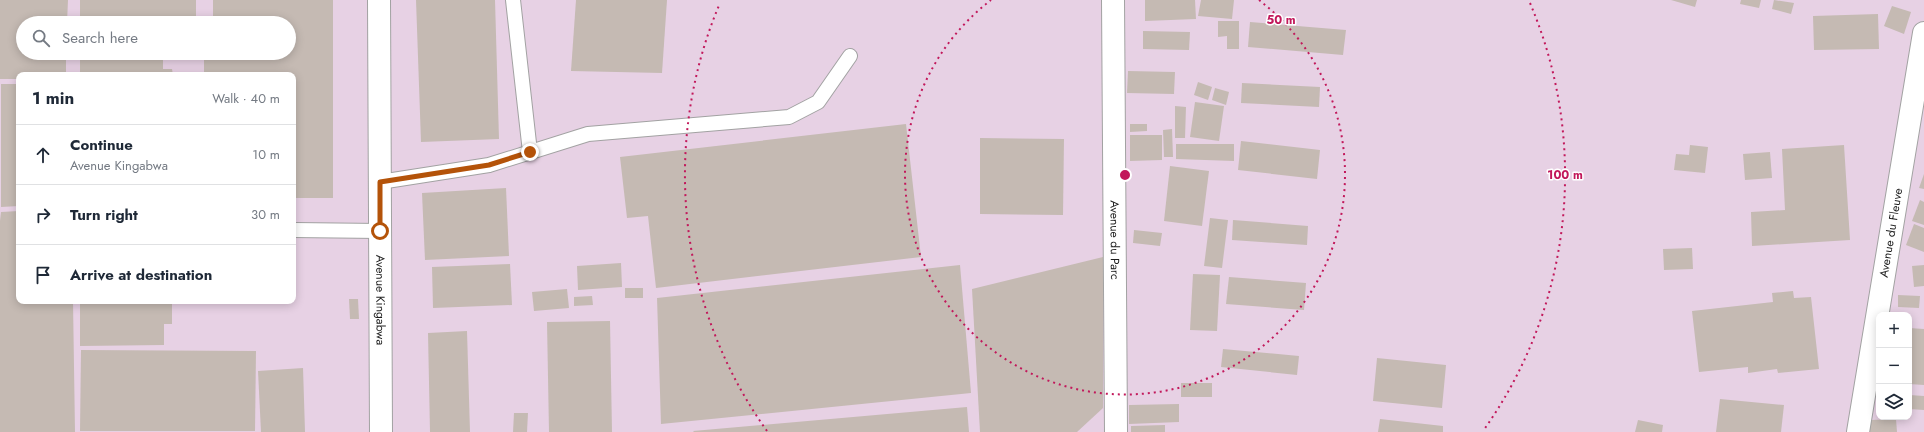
<!DOCTYPE html>
<meta charset="utf-8">
<style>
body{margin:0;font-family:Jost,sans-serif;background:#f6f6f7;color:#1f2937}
.controls{position:absolute;right:12px;bottom:12px;display:grid;overflow:hidden;border-radius:8px;box-shadow:0 2px 10px #0003}
.controls button{width:36px;height:36px;display:grid;place-items:center;padding:0;border:0;border-bottom:1px solid #e0e1e3;background:#fff;color:#1f2937;font:20px sans-serif}
.stop{position:absolute;width:12px;height:12px;margin:-9px;border:3px solid #b45309;border-radius:50%;background:#fff}
.stop.end{background:#b45309;border-color:#fff;box-shadow:0 1px 4px #0008}
.list{margin:0;padding:0;list-style:none}
h2{display:flex;justify-content:space-between;align-items:center;height:52px;margin:0;padding:0 16px;font-size:17px}
h2 small{font-size:13px;font-weight:400;color:#747a83}
.list li{display:grid;grid-template-columns:26px 1fr auto;gap:12px;align-items:center;box-sizing:border-box;height:60px;padding:0 16px;border-top:1px solid #e0e1e3}
.list b{display:block;font-size:15px;white-space:nowrap}
.list p{margin:0;font-size:13px;white-space:nowrap;color:#747a83}
.list em{font-size:13px;font-style:normal;color:#747a83}
.icon{flex:none;width:22px;height:22px;fill:none;stroke:currentColor;stroke-width:2;stroke-linecap:round;stroke-linejoin:round}
.map{position:relative;flex:none;width:1924px;height:432px;overflow:hidden}
.search{position:absolute;background:#fff;box-shadow:0 2px 10px #0003;left:16px;top:16px;width:280px;height:44px;display:flex;align-items:center;gap:10px;box-sizing:border-box;padding:0 14px;border-radius:22px;color:#747a83;font-size:15px}
.panel{position:absolute;background:#fff;box-shadow:0 2px 10px #0003;left:16px;top:72px;width:280px;height:232px;border-radius:8px}
.map>svg:first-child{display:block}
</style>
<div class="map">
<svg width="1924" height="432" viewBox="0 0 1924 432">
<rect width="100%" height="100%" fill="#ede8e0"/>
<!-- industrial -->
<path fill="#e7d1e4" fill-rule="evenodd" d="M 0,0 L 1924,0 L 1924,432 L 0,432 ZM 23,23 L 289,23 L 289,53 L 23,53 ZM 19,75 L 293,75 L 293,301 L 19,301 ZM 1879,315 L 1909,315 L 1909,417 L 1879,417 Z"/>
<!-- building -->
<g fill="#c5bab3">
<polygon points="0,0 68,0 67,23 23,23 23,53 66,53 66,75 19,75 19,79 0,79"/>
<rect x="80" y="0" width="116" height="23"/>
<polygon points="213,0 333,0 333,198 293,198 293,75 204,75 204,53 289,53 289,23 213,23"/>
<polygon points="416,0 495,0 499,139 421,142"/>
<polygon points="576,0 667,0 662,73 571,71"/>
<polygon points="1145,0 1195,0 1196,19 1145,21"/>
<polygon points="1201,0 1234,0 1232,19 1198,16"/>
<polygon points="1671,0 1697,0 1695,7"/>
<polygon points="1741,0 1761,0 1759,8 1740,4"/>
<polygon points="1774,0 1794,3 1791,14 1772,9"/>
<polygon points="1892,6 1911,12 1904,34 1884,26"/>
<polygon points="1878,14 1879,49 1814,50 1813,16"/>
<polygon points="1218,21 1239,21 1239,49 1227,49 1227,36 1218,37"/>
<polygon points="1250,22 1346,30 1343,55 1248,47"/>
<polygon points="1143,31 1190,32 1189,50 1143,49"/>
<polygon points="80,53 163,53 163,69 172,69 173,75 80,75"/>
<polygon points="1128,71 1175,72 1174,94 1127,93"/>
<polygon points="1198,82 1212,87 1208,100 1194,95"/>
<polygon points="1242,83 1320,87 1319,107 1241,103"/>
<polygon points="1,84 19,84 19,206 1,207"/>
<polygon points="1215,88 1229,92 1226,105 1212,100"/>
<polygon points="1195,102 1224,106 1219,141 1190,137"/>
<polygon points="1175,106 1186,107 1185,138 1175,138"/>
<polygon points="906,124 921,257 656,288 648,216 627,218 620,157"/>
<polygon points="1130,124 1147,124 1147,131 1130,132"/>
<polygon points="1172,129 1173,157 1164,157 1163,130"/>
<polygon points="1130,135 1162,135 1162,160 1130,161"/>
<polygon points="980,138 1064,139 1063,215 980,214"/>
<polygon points="1241,141 1320,150 1317,179 1238,170"/>
<polygon points="1176,144 1234,144 1234,161 1176,159"/>
<polygon points="1690,145 1708,147 1705,173 1674,170 1676,154 1689,155"/>
<polygon points="1844,145 1850,240 1752,246 1751,212 1785,210 1782,149"/>
<polygon points="1770,152 1772,178 1745,180 1743,154"/>
<polygon points="1170,166 1209,171 1202,226 1164,221"/>
<polygon points="1924,174 1924,189 1919,188"/>
<polygon points="506,188 509,256 425,260 422,193"/>
<polygon points="1920,200 1924,202 1924,225 1912,221"/>
<polygon points="19,211 19,301 73,301 75,432 0,432 0,221 1,212"/>
<polygon points="1210,218 1228,220 1222,268 1204,266"/>
<polygon points="1233,220 1308,226 1307,245 1232,240"/>
<polygon points="1914,224 1924,228 1924,252 1906,245"/>
<polygon points="1134,230 1162,233 1160,246 1133,243"/>
<polygon points="1692,248 1693,269 1664,270 1663,249"/>
<polygon points="1103,257 1103,408 1077,432 980,432 972,289"/>
<polygon points="621,263 622,287 578,290 577,266"/>
<polygon points="510,264 512,305 433,308 432,267"/>
<polygon points="960,265 971,393 661,424 657,298"/>
<polygon points="1924,265 1924,286 1914,287 1912,266"/>
<polygon points="1193,274 1220,275 1217,331 1190,330"/>
<polygon points="1229,277 1306,283 1304,310 1226,304"/>
<rect x="625" y="288" width="18" height="10"/>
<polygon points="567,289 569,308 534,311 532,292"/>
<polygon points="1793,291 1794,298 1811,297 1819,369 1778,373 1777,369 1748,373 1748,367 1699,372 1692,311 1773,302 1772,293"/>
<polygon points="1898,295 1920,296 1919,308 1898,307"/>
<polygon points="592,296 593,305 574,306 574,297"/>
<polygon points="349,299 358,299 359,319 350,319"/>
<polygon points="80,301 172,301 172,324 164,324 164,345 80,346"/>
<polygon points="610,321 612,432 549,432 547,322"/>
<polygon points="1909,328 1924,329 1924,385 1909,384"/>
<polygon points="467,331 470,432 430,432 428,333"/>
<polygon points="1223,349 1299,356 1297,375 1221,367"/>
<polygon points="81,350 256,351 255,431 80,431"/>
<polygon points="1377,358 1446,365 1442,408 1373,401"/>
<polygon points="303,368 305,432 261,432 258,371"/>
<rect x="1181" y="383" width="31" height="14"/>
<polygon points="1909,395 1924,396 1924,410 1909,409"/>
<polygon points="1720,399 1784,405 1781,432 1716,432"/>
<polygon points="1179,404 1179,422 1129,424 1129,405"/>
<polygon points="967,407 969,432 694,432 693,431"/>
<polygon points="514,413 528,413 527,432 513,432"/>
<polygon points="1380,419 1443,426 1443,432 1378,432"/>
<polygon points="1896,419 1897,432 1870,432 1870,420"/>
<polygon points="1638,420 1663,425 1662,432 1635,432"/>
<polygon points="1165,425 1165,432 1131,432 1131,426"/>
</g>
<g fill="none" stroke-linecap="round" stroke-linejoin="round">
<defs>
<g id="service">
<polyline points="513,0 530,152"/>
<polyline points="380,182 489,165 588,134 789,117 818,102 850,56"/>
<polyline points="293,230 380,231"/>
</g>
<g id="minor">
<path id="s1" d="M 1113,0 L 1116,432"/>
<path id="s2" d="M 1858,432 L 1924,33"/>
</g>
<g id="tertiary">
<path id="s3" d="M 379,0 L 381,432"/>
</g>
</defs>
<!-- service casing -->
<use href="#service" stroke="#a2a2a2" stroke-width="16"/>
<!-- minor casing -->
<use href="#minor" stroke="#a2a2a2" stroke-width="24"/>
<!-- tertiary casing -->
<use href="#tertiary" stroke="#a2a2a2" stroke-width="24"/>
<!-- service -->
<use href="#service" stroke="#fff" stroke-width="14"/>
<!-- minor -->
<use href="#minor" stroke="#fff" stroke-width="22"/>
<!-- tertiary -->
<use href="#tertiary" stroke="#fff" stroke-width="22"/>
</g>
<g fill="none" stroke-linecap="round" stroke-linejoin="round">
<!-- route -->
<polyline stroke="#b45309" stroke-width="5" points="380,231 380,182 489,165 530,152"/>
</g>
<!-- distance rings -->
<g fill="none" stroke="#c2185b" stroke-width="2" stroke-dasharray="2 4">
<path d="M1259 0A220 220 0 1 1 991 0"/>
<path d="M767 431A440 440 0 0 1 720 3M1530 3A440 440 0 0 1 1483 431"/>
</g>
<g text-anchor="middle" stroke-width="3" stroke-linejoin="round" paint-order="stroke">
<!-- street labels -->
<g font-size="12" fill="#1b1b1b" stroke="#fff">
<text dy="4" stroke="none"><textPath href="#s2" startOffset="202">Avenue du Fleuve</textPath></text>
<text dy="4" stroke="none"><textPath href="#s1" startOffset="240">Avenue du Parc</textPath></text>
<text dy="4" stroke="none"><textPath href="#s3" startOffset="300">Avenue Kingabwa</textPath></text>
</g>
</g>
<circle cx="1125" cy="175" r="6" fill="#c2185b" stroke="#fff" stroke-width="2"/>
<g font-size="12" text-anchor="middle" font-weight="bold" fill="#c2185b" stroke="#fff" stroke-width="3" stroke-linejoin="round" paint-order="stroke">
<text x="1281" y="24">50 m</text>
<text x="1565" y="179">100 m</text>
</g>
</svg>
<div class="controls">
<button>+</button>
<button>−</button>
<button><svg class="icon" aria-label="layers" viewBox="0 0 24 24"><path d="M12 4l9 5-9 5-9-5zM3 14l9 5 9-5"/></svg></button>
</div>
<div class="stop" style="left:380px;top:231px"></div>
<div class="stop end" style="left:530px;top:152px"></div>
<div class="search"><svg class="icon" aria-label="search" viewBox="0 0 24 24"><circle cx="10" cy="10" r="6"/><path d="M15 15l6 6"/></svg>Search here</div>
<section class="panel">
<h2>1 min<small>Walk · 40 m</small></h2>
<ul class="list">
<li><svg class="icon" aria-label="ahead" viewBox="0 0 24 24"><path d="M12 20V5M6 11l6-6 6 6"/></svg><div><b>Continue</b><p>Avenue Kingabwa</p></div><em>10 m</em></li>
<li><svg class="icon" aria-label="right" viewBox="0 0 24 24"><path d="M7 20v-9h11M14 6l5 5-5 5"/></svg><div><b>Turn right</b></div><em>30 m</em></li>
<li><svg class="icon" aria-label="arrive" viewBox="0 0 24 24"><path d="M6 21V4h12l-3 4 3 4H6"/></svg><div><b>Arrive at destination</b></div></li>
</ul>
</section>
</div>
